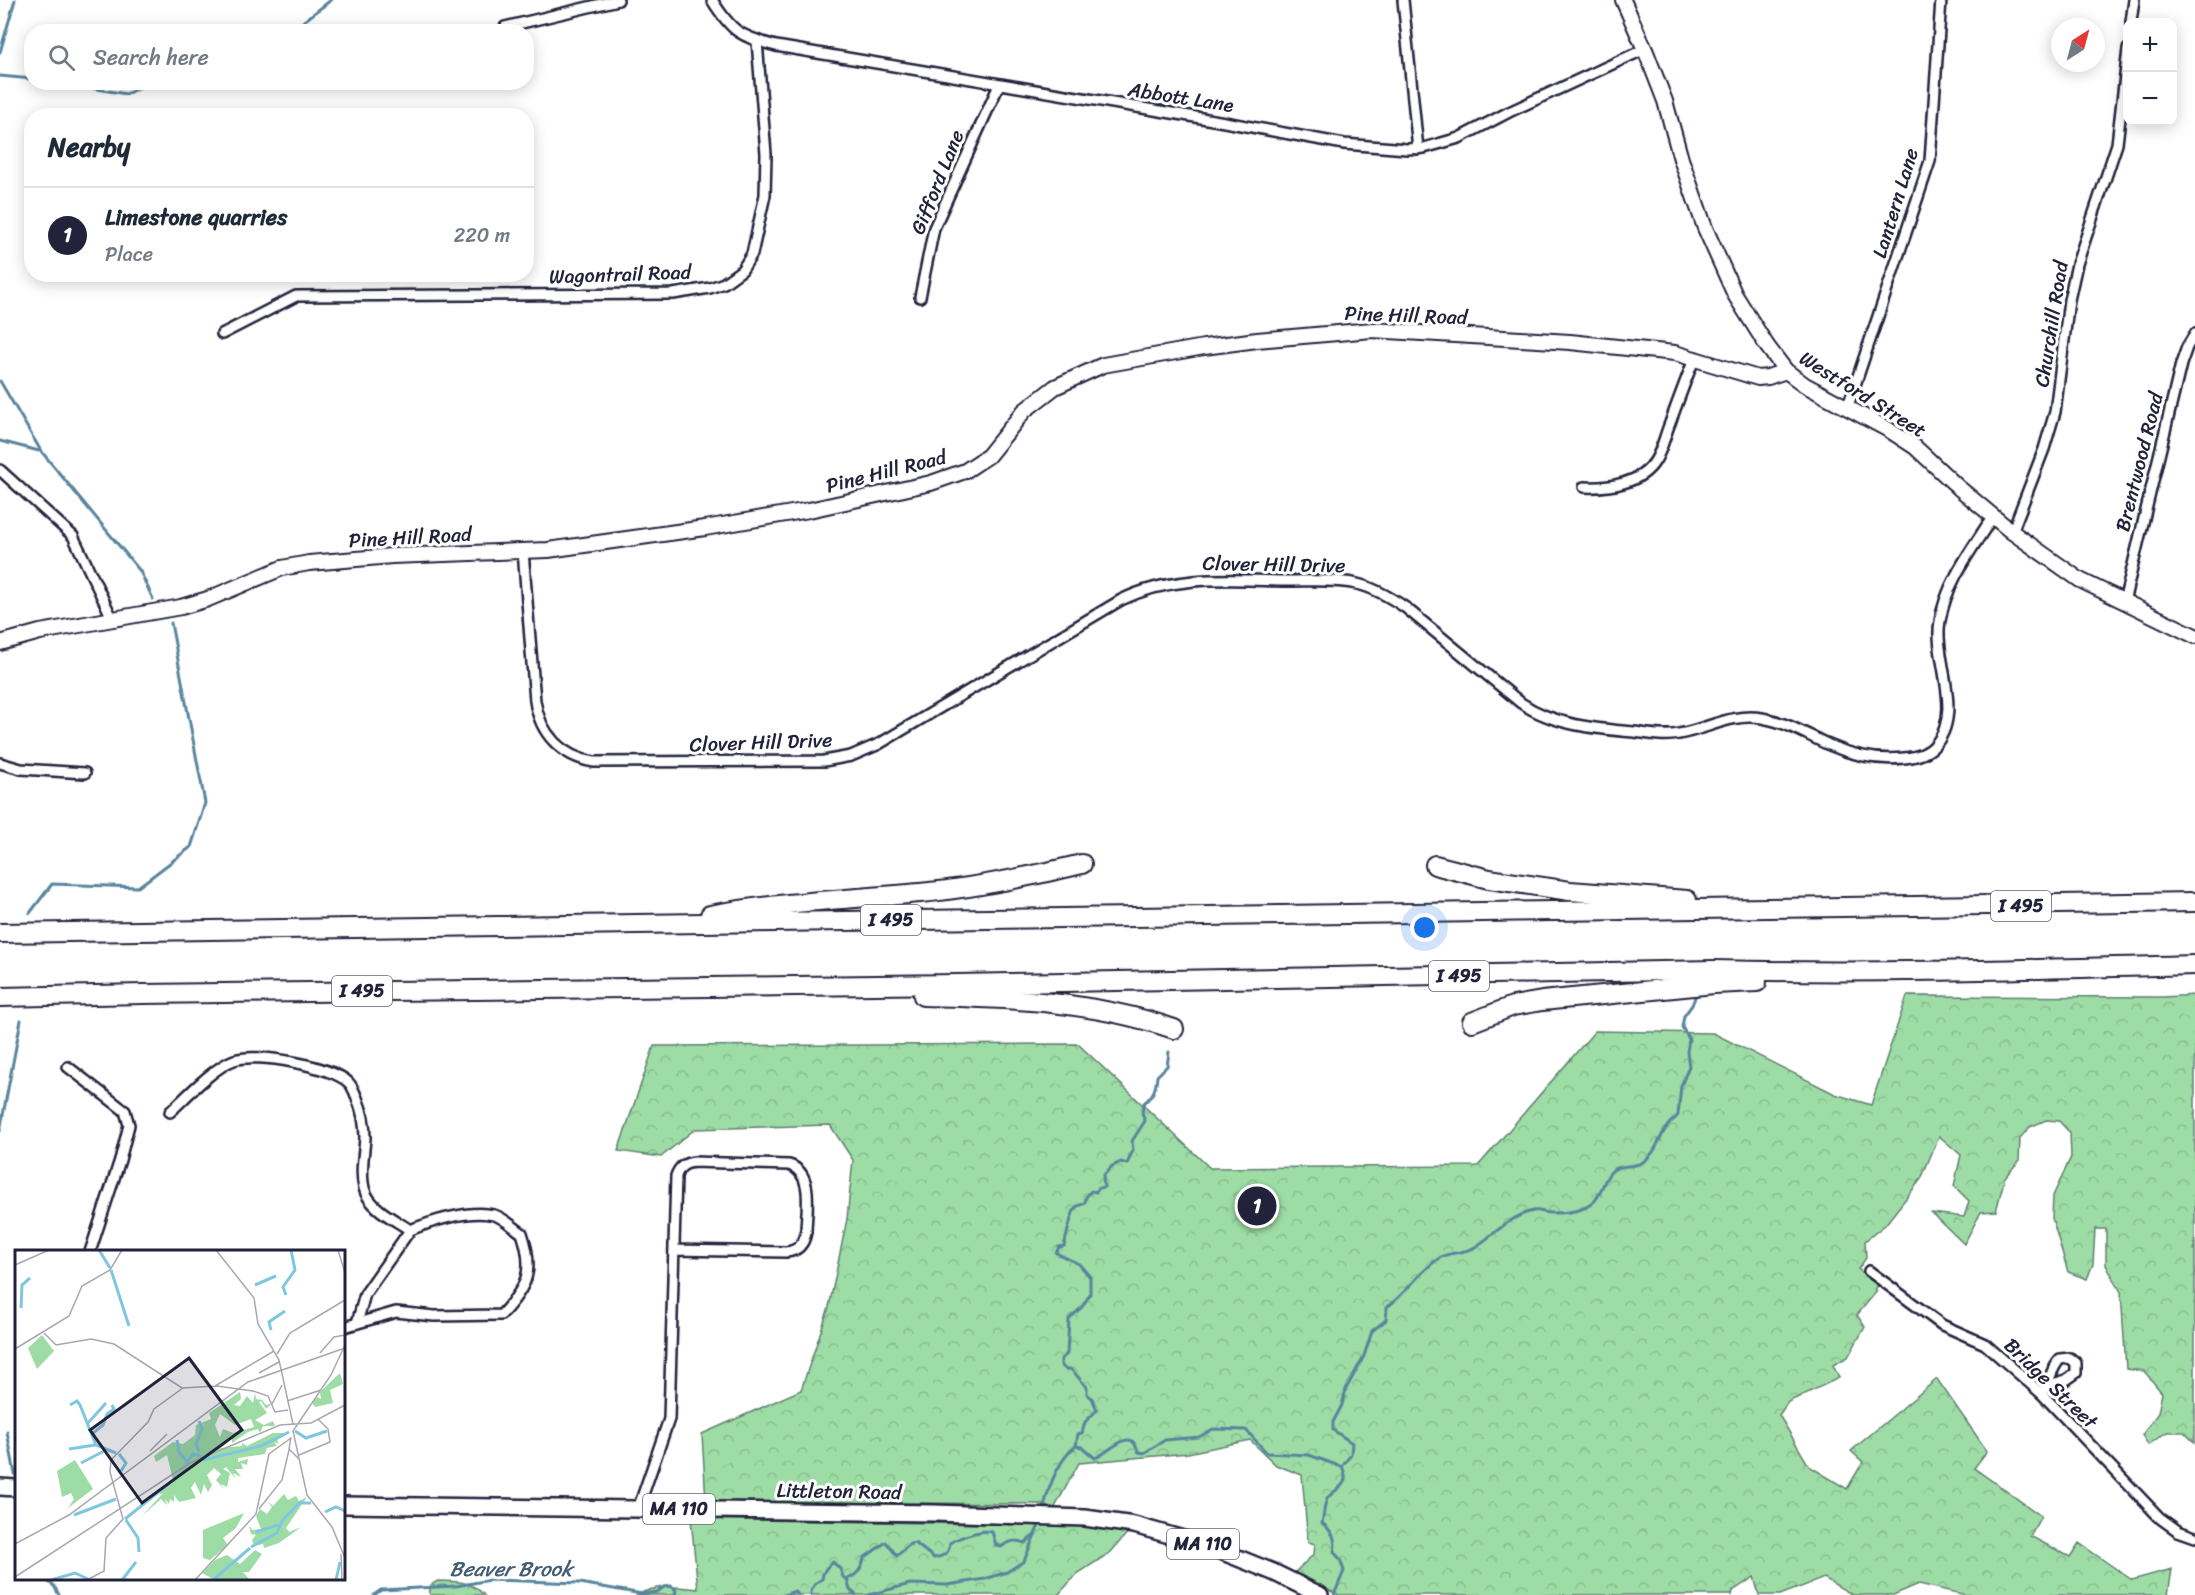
<!DOCTYPE html>
<meta charset="utf-8">
<style>
body{margin:0;font-family:Sriracha,sans-serif;background:#f6f6f7;color:#1f2937}
.controls{position:absolute;right:18px;top:18px;display:grid;overflow:hidden;border-radius:12px;box-shadow:0 3px 15px #0003}
.controls button{width:54px;height:54px;display:grid;place-items:center;padding:0;border:0;border-bottom:2px solid #e0e1e3;background:#fff;color:#1f2937;font:30px sans-serif}
.compass{position:absolute;left:2051px;top:18px;width:54px;height:54px;border-radius:50%;background:#fff;box-shadow:0 3px 15px #0003;rotate:36deg}
.you{position:absolute;left:1425px;top:928px;width:21px;height:21px;margin:-15px;border:4px solid #fff;border-radius:50%;background:#1a73e8;box-shadow:0 0 0 9px #1a73e833}
.badge{display:grid;place-items:center;width:39px;height:39px;border-radius:50%;background:#22223b;color:#fff;font-size:20px;font-weight:700}
.pin{position:absolute;translate:-50% -50%;border:3px solid #fff;box-shadow:0 2px 6px #0006}
.list{margin:0;padding:0;list-style:none}
h2{display:flex;justify-content:space-between;align-items:center;height:78px;margin:0;padding:0 24px;font-size:26px}
h2 small{font-size:20px;font-weight:400;color:#747a83}
.list li{display:grid;grid-template-columns:39px 1fr auto;gap:18px;align-items:center;box-sizing:border-box;height:96px;padding:0 24px;border-top:2px solid #e0e1e3}
.list b{display:block;font-size:22px;white-space:nowrap}
.list p{margin:0;font-size:20px;white-space:nowrap;color:#747a83}
.list em{font-size:20px;font-style:normal;color:#747a83}
.icon{flex:none;width:33px;height:33px;fill:none;stroke:currentColor;stroke-width:2;stroke-linecap:round;stroke-linejoin:round}
.map{position:relative;flex:none;width:2195px;height:1595px;overflow:hidden}
.search{position:absolute;background:#fff;box-shadow:0 3px 15px #0003;left:24px;top:24px;width:510px;height:66px;display:flex;align-items:center;gap:15px;box-sizing:border-box;padding:0 21px;border-radius:24px;color:#747a83;font-size:22px}
.panel{position:absolute;background:#fff;box-shadow:0 3px 15px #0003;left:24px;top:108px;width:510px;height:174px;border-radius:24px}
.map>svg:first-child{display:block}
</style>
<div class="map">
<svg width="2195" height="1595" viewBox="0 0 2195 1595">
<defs>
<pattern id="forest-crowns" width="20" height="18" patternUnits="userSpaceOnUse" patternTransform="scale(1.5)"><rect width="20" height="18" fill="#9ddca5"/><path d="M2 6a3 3 0 1 1 6 0M12 15a3 3 0 1 1 6 0" fill="none" stroke="#87bc8f"/></pattern>
</defs>
<rect width="100%" height="100%" fill="#fff"/>
<filter id="ink" filterUnits="userSpaceOnUse"><feTurbulence type="fractalNoise" baseFrequency=".0167" numOctaves="2"/><feDisplacementMap in="SourceGraphic" scale="12" xChannelSelector="R" yChannelSelector="G"/><feConvolveMatrix kernelMatrix="1 2 1 2 8 2 1 2 1" color-interpolation-filters="sRGB"/></filter>
<g filter="url(#ink)">
<!-- forest -->
<g fill="url(#forest-crowns)" stroke="#607f70" stroke-width="1.5">
<polygon points="2195,995 2195,1443 2184,1432 2167,1432 2148,1445 2142,1435 2158,1413 2162,1393 2144,1371 2126,1369 2121,1292 2106,1265 2106,1229 2095,1229 2093,1264 2087,1279 2068,1272 2052,1218 2053,1196 2071,1157 2070,1133 2059,1121 2046,1120 2030,1127 2020,1138 2019,1161 2005,1177 1996,1211 1981,1212 1964,1244 1932,1213 1964,1217 1969,1201 1954,1186 1961,1155 1939,1136 1921,1179 1885,1225 1865,1241 1866,1258 1858,1269 1879,1285 1875,1289 1877,1291 1857,1315 1865,1327 1848,1357 1833,1365 1839,1378 1788,1402 1779,1415 1809,1466 1847,1489 1863,1462 1851,1451 1937,1379 1987,1451 1974,1468 2041,1516 2030,1536 2070,1557 2079,1543 2132,1580 2172,1569 2168,1595 1966,1595 1919,1584 1893,1595 1853,1595 1824,1578 1780,1595 1759,1595 1754,1577 1733,1591 1732,1595 1339,1595 1293,1574 1314,1554 1315,1544 1308,1542 1302,1475 1276,1465 1250,1440 1188,1453 1079,1463 1054,1509 1038,1504 706,1501 702,1434 801,1390 829,1307 847,1219 853,1160 830,1125 695,1129 661,1157 618,1151 654,1046 1078,1044 1210,1168 1478,1166 1595,1031 1713,1033 1835,1094 1871,1105 1907,996 2163,997"/>
<path d="M 1042,1516 L 1134,1525 L 1111,1552 L 1077,1574 L 1058,1595 L 637,1595 C 656,1584 677,1587 698,1589 L 691,1519 L 1039,1525 Z"/>
<path d="M 438,1581 C 457,1581 471,1581 484,1595 L 430,1595 C 429,1587 431,1584 438,1581 Z"/>
</g>
<g fill="none" stroke-linecap="round" stroke-linejoin="round">
<!-- stream -->
<g stroke="#59859d" stroke-width="3">
<polyline points="290,32 331,0"/>
<polyline points="0,52 15,0"/>
<polyline points="0,76 32,79"/>
<polyline points="57,82 126,94 151,82"/>
<polyline points="0,381 41,451 140,571 153,599"/>
<polyline points="0,441 39,451"/>
<polyline points="30,913 52,884 138,887 191,847 205,803 171,623"/>
<polyline points="0,1131 21,1020"/>
<polyline points="7,1432 15,1474"/>
<path d="M 1076,1446 L 1078,1434 L 1082,1433 L 1085,1422 L 1097,1410 L 1092,1398 L 1087,1394 L 1087,1387 C 1081,1382 1078,1375 1070,1369 L 1065,1369 L 1061,1365 L 1061,1359 L 1067,1354 L 1069,1319 L 1082,1307 L 1090,1294 L 1090,1277 L 1079,1264 L 1056,1253 L 1059,1247 L 1064,1246 C 1066,1239 1072,1210 1076,1207 C 1079,1205 1083,1205 1085,1202 L 1086,1197 L 1091,1191 L 1096,1192 L 1099,1188 L 1104,1187 L 1103,1176 L 1112,1166 L 1121,1162 L 1127,1164 L 1133,1150 L 1132,1141 L 1145,1121 L 1142,1113 L 1144,1103 C 1154,1095 1156,1088 1157,1076 L 1167,1066 L 1169,1052"/>
<path d="M 1342,1467 L 1351,1454 L 1352,1443 L 1333,1430 L 1333,1422 L 1342,1405 L 1346,1389 L 1364,1356 L 1372,1331 L 1386,1320 L 1387,1307 C 1407,1293 1420,1270 1441,1257 C 1449,1252 1464,1254 1475,1247 C 1494,1235 1510,1216 1533,1211 C 1539,1210 1546,1213 1552,1213 C 1565,1213 1581,1212 1591,1204 C 1603,1196 1602,1178 1613,1170 C 1621,1164 1635,1168 1643,1162 C 1657,1153 1659,1136 1669,1124 C 1672,1121 1675,1119 1678,1115 L 1681,1086 L 1689,1066 L 1687,1052 L 1689,1039 L 1682,1027 L 1684,1016 L 1692,1005 L 1696,995"/>
<path d="M 1043,1511 C 1048,1489 1058,1460 1076,1446 L 1082,1447 L 1095,1458 C 1105,1455 1126,1432 1134,1443 C 1136,1446 1137,1450 1139,1452 L 1144,1453 L 1165,1440 L 1199,1437 L 1213,1429 L 1246,1430 L 1267,1453 L 1309,1455 L 1342,1467 C 1353,1487 1332,1489 1327,1499 C 1324,1504 1324,1516 1322,1523 C 1332,1531 1337,1539 1334,1552 L 1340,1559 L 1344,1571 L 1334,1595"/>
<polyline points="44,1578 54,1586 59,1595"/>
<polyline points="847,1579 850,1590 856,1595"/>
<polyline points="374,1595 381,1590 456,1586 490,1580 580,1583 642,1594 657,1592 664,1587 671,1586 676,1590 675,1595"/>
<polyline points="784,1595 795,1591 798,1595"/>
<path d="M 811,1595 C 810,1588 816,1582 822,1579 C 823,1570 827,1567 833,1562 L 840,1569 L 843,1577 L 847,1579 C 857,1576 862,1568 864,1558 L 886,1542 L 897,1556 L 910,1544 L 915,1543 L 934,1558 C 944,1556 949,1554 950,1543 C 959,1537 983,1529 992,1532 L 996,1545 L 1001,1547 C 1009,1541 1016,1539 1024,1543 L 1035,1535"/>
<polyline points="869,1595 910,1584 947,1585 985,1579 1007,1572 1024,1561 1041,1520"/>
</g>
<defs>
<g id="street">
<path d="M 712,0 C 732,32 739,36 776,46 L 1219,121 L 1344,144 L 1407,149 L 1424,148 L 1459,138 L 1509,112 L 1645,49"/>
<polyline points="1403,0 1418,149"/>
<polyline points="2131,22 2134,0"/>
<polyline points="505,27 618,0"/>
<polyline points="920,297 934,228 999,85"/>
<polyline points="222,334 296,296 673,294 710,288 724,283 742,270 752,254 765,195 766,154 757,41"/>
<polyline points="1847,409 1930,161 1941,0"/>
<polyline points="0,470 73,536 113,620"/>
<path d="M 1584,487 C 1608,488 1641,484 1655,461 C 1662,450 1665,435 1670,423 C 1678,401 1686,379 1695,357"/>
<polyline points="2012,532 2044,449 2055,412 2069,300 2077,264 2117,144 2128,49"/>
<path d="M 523,551 L 535,701 C 540,734 562,757 594,762 L 824,761 L 851,756 L 879,744 L 1121,600 C 1174,574 1231,580 1288,581 C 1310,581 1335,579 1357,584 C 1375,588 1390,597 1406,608 L 1521,703 C 1553,725 1596,729 1634,732 C 1649,734 1664,737 1679,734 C 1708,729 1731,713 1762,718 C 1787,722 1807,735 1829,745 C 1852,755 1878,761 1904,758 C 1917,757 1928,754 1936,744 C 1964,710 1933,657 1940,621 C 1946,582 1973,548 1993,516"/>
<polyline points="2124,602 2181,364 2187,347 2195,334"/>
<polyline points="0,763 21,769 85,773"/>
<polyline points="68,1067 125,1111 129,1125 120,1160 90,1252"/>
<path d="M 170,1112 C 186,1097 214,1067 234,1060 C 256,1052 331,1066 348,1082 C 352,1085 355,1093 357,1098 C 362,1110 365,1125 365,1138 C 364,1154 360,1172 364,1188 C 369,1208 394,1219 410,1230 C 433,1221 469,1209 494,1215 C 503,1217 514,1228 522,1233 C 535,1271 527,1287 501,1315 L 434,1316 L 396,1312 L 344,1327"/>
<polyline points="1869,1271 1942,1325 1985,1344 2041,1393 2160,1518 2178,1531 2195,1537"/>
<polyline points="357,1323 365,1294 410,1230"/>
<path d="M 2041,1393 C 2050,1383 2050,1370 2060,1359 L 2070,1358 L 2076,1363 L 2076,1373 L 2066,1380 L 2049,1385"/>
<path d="M 638,1509 L 669,1419 L 676,1176 C 679,1167 684,1163 694,1162 L 789,1165 C 815,1173 806,1211 806,1232 C 804,1244 798,1251 786,1252 L 674,1250"/>
</g>
<g id="secondary">
<polyline points="1623,0 1646,52 1665,101 1681,159 1705,228 1735,295 1767,346 1786,371 1805,385 1889,430 1915,447 1959,488 2012,532 2080,580 2195,636"/>
<polyline points="0,643 40,632 181,607 208,599 282,568 309,563 392,556 548,550 584,545 705,528 809,510 931,483 965,471 988,456 1024,411 1055,387 1103,365 1204,347 1257,340 1372,330 1570,342 1675,353 1758,378 1768,377 1786,371"/>
</g>
<g id="primary">
<polyline points="0,1487 16,1488"/>
<polyline points="344,1505 934,1513 1085,1518 1134,1525 1208,1546 1273,1572 1320,1595"/>
</g>
<g id="highway">
<polyline points="1435,865 1489,879 1570,891 1687,900"/>
<path d="M 710,915 C 779,902 850,899 920,893 C 975,888 1028,877 1082,864"/>
<polyline points="0,933 2195,902"/>
<path d="M 923,996 C 1007,998 1093,1001 1174,1029"/>
<path d="M 0,997 L 143,994 L 957,984 L 1714,970 C 1874,974 2035,969 2195,965"/>
<polyline points="1472,1022 1513,1006 1542,1001 1714,984 1757,982"/>
</g>
</defs>
<!-- street casing -->
<use href="#street" stroke="#22223b" stroke-width="14"/>
<!-- secondary casing -->
<use href="#secondary" stroke="#22223b" stroke-width="18"/>
<!-- primary casing -->
<use href="#primary" stroke="#22223b" stroke-width="20"/>
<!-- highway casing -->
<use href="#highway" stroke="#22223b" stroke-width="22"/>
<!-- street -->
<use href="#street" stroke="#fff" stroke-width="9"/>
<!-- secondary -->
<use href="#secondary" stroke="#fff" stroke-width="14"/>
<!-- primary -->
<use href="#primary" stroke="#fff" stroke-width="15"/>
<!-- highway -->
<use href="#highway" stroke="#fff" stroke-width="18"/>
</g>
</g>
<g text-anchor="middle" stroke-width="6" stroke-linejoin="round" paint-order="stroke">
<!-- shield labels -->
<g fill="#fff" stroke="#646476" stroke-width="1.5">
<rect x="1991" y="891" width="60" height="30" rx="4.5"/>
<rect x="861" y="905" width="60" height="30" rx="4.5"/>
<rect x="1429" y="961" width="60" height="30" rx="4.5"/>
<rect x="332" y="976" width="60" height="30" rx="4.5"/>
<rect x="643" y="1494" width="72" height="30" rx="4.5"/>
<rect x="1167" y="1529" width="72" height="30" rx="4.5"/>
</g>
<g font-size="18" font-weight="bold" fill="#22223b">
<text x="2021" y="912">I 495</text>
<text x="891" y="926">I 495</text>
<text x="1459" y="982">I 495</text>
<text x="362" y="997">I 495</text>
<text x="679" y="1515">MA 110</text>
<text x="1203" y="1550">MA 110</text>
</g>
<!-- street labels -->
<g font-size="20" fill="#22223b" stroke="#fff">
<text transform="translate(1181 97) rotate(9)" y="7">Abbott Lane</text>
<text transform="translate(937 182) rotate(-68)" y="7">Gifford Lane</text>
<text transform="translate(1895 203) rotate(-73)" y="7">Lantern Lane</text>
<text transform="translate(620 274) rotate(-2)" y="7">Wagontrail Road</text>
<text transform="translate(1406 315) rotate(2)" y="7">Pine Hill Road</text>
<text transform="translate(2051 324) rotate(-81)" y="7">Churchill Road</text>
<text transform="translate(1863 394) rotate(32)" y="7">Westford Street</text>
<text transform="translate(2139 462) rotate(-76)" y="7">Brentwood Road</text>
<text transform="translate(886 471) rotate(-14)" y="7">Pine Hill Road</text>
<text transform="translate(410 537) rotate(-3)" y="7">Pine Hill Road</text>
<text transform="translate(1274 564) rotate(1)" y="7">Clover Hill Drive</text>
<text transform="translate(761 742) rotate(-2)" y="7">Clover Hill Drive</text>
<text transform="translate(2051 1383) rotate(44)" y="7">Bridge Street</text>
<text transform="translate(839 1491) rotate(1)" y="7">Littleton Road</text>
</g>
<!-- water labels -->
<g font-size="21" font-style="italic" fill="#425c74" stroke="#fff">
<text x="511" y="1576">Beaver Brook</text>
</g>
</g>
<!-- overview -->
<g transform="translate(15 1250)">
<rect width="330" height="330" fill="#fff"/>
<path d="M 27,85 L 39,101 L 22,119 L 13,98 ZM 325,123 L 328,134 L 315,140 L 318,153 L 300,157 L 297,153 L 302,147 L 306,149 L 305,142 ZM 225,142 L 226,149 L 219,155 L 225,156 L 232,146 L 238,153 L 240,143 L 241,149 L 247,150 L 251,155 L 257,153 L 251,159 L 246,151 L 244,152 L 252,163 L 240,170 L 249,175 L 258,171 L 260,176 L 248,176 L 245,183 L 243,179 L 233,182 L 217,193 L 217,188 L 206,198 L 227,196 L 227,193 L 232,196 L 258,183 L 274,183 L 262,190 L 264,194 L 259,192 L 262,196 L 252,198 L 250,204 L 223,208 L 223,212 L 233,209 L 232,215 L 226,213 L 228,219 L 220,219 L 226,227 L 218,223 L 221,229 L 211,217 L 208,219 L 215,223 L 212,237 L 206,234 L 209,239 L 201,230 L 206,224 L 199,218 L 192,225 L 197,235 L 193,242 L 189,234 L 186,245 L 180,232 L 176,238 L 181,248 L 164,252 L 159,245 L 159,252 L 155,249 L 154,254 L 150,249 L 152,255 L 146,249 L 127,266 L 148,243 L 144,245 L 147,238 L 158,230 L 152,205 L 141,212 L 139,206 L 158,192 L 168,194 L 180,185 L 181,175 L 196,169 L 194,163 ZM 205,164 L 220,175 L 236,169 L 239,177 L 218,183 L 208,179 L 205,187 L 200,175 ZM 60,210 L 78,239 L 53,258 L 59,249 L 56,243 L 47,247 L 42,221 ZM 269,244 L 273,250 L 281,246 L 284,251 L 292,247 L 271,278 L 274,282 L 286,277 L 264,293 L 249,298 L 248,294 L 239,296 L 237,290 L 241,285 L 236,284 L 234,275 L 237,280 L 246,279 L 241,266 L 245,259 L 252,264 L 257,257 L 252,251 L 258,256 ZM 229,263 L 221,278 L 208,288 L 213,295 L 195,310 L 188,308 L 188,280 ZM 240,300 L 247,304 L 234,322 L 228,322 L 235,330 L 200,330 L 187,323 L 200,310 L 212,305 L 225,314 Z" fill="#9ddca5" fill-rule="evenodd"/>
<path fill="none" stroke="#7ec7df" stroke-width="3" d="M 84,0 L 95,18M 96,20 L 114,76M 240,35 L 261,26M 271,45 L 268,37 L 280,20 L 276,0M 6,58 L 7,35 L 15,28M 256,80 L 254,72 L 270,61M 55,155 L 62,151 L 65,155 L 81,195 L 101,203M 73,173 L 91,153M 280,181 L 291,188 L 312,181M 77,184 L 88,175 L 92,164 L 99,159 L 97,155M 162,190 L 164,202 L 171,211M 54,199 L 80,195M 184,202 L 181,194 L 187,179 L 184,171M 104,204 L 111,213 L 106,221M 188,210 L 246,196 L 274,182M 66,213 L 91,200M 171,214 L 178,204 L 186,206M 310,262 L 321,257 L 330,261M 59,265 L 101,249M 110,269 L 172,219M 111,270 L 123,288 L 124,302M 241,282 L 263,275M 236,297 L 262,283 L 267,271 L 284,253 L 296,253M 36,330 L 60,323 L 73,329M 107,330 L 121,312M 198,330 L 235,298M 321,330 L 325,312"/>
<path fill="none" stroke="#a7a7b1" stroke-width="1.5" d="M 201,0 L 239,48 L 243,74 L 264,110 L 278,174M 323,0 L 330,23M 0,15 L 34,0M 29,83 L 41,95 L 76,89 L 99,94 L 167,138 L 202,136 L 238,141 L 253,146 L 260,162 L 273,160M 330,95 L 316,125 L 278,181 L 292,245 L 317,277 L 330,308M 0,99 L 54,66 L 67,36 L 95,20 L 107,0M 305,103 L 319,87 L 330,85M 262,104 L 275,83 L 330,50M 244,123 L 264,112M 200,136 L 259,101M 272,151 L 306,140M 257,154 L 267,135M 276,187 L 274,199 L 284,209M 135,201 L 152,184M 284,205 L 315,192 L 313,179 L 303,169M 244,259 L 267,230 L 274,200M 0,294 L 54,265 L 233,132 L 330,98M 326,304 L 327,330M 0,327 L 175,213 L 265,175 L 296,173 L 330,155M 72,330 L 89,321 L 91,288 L 108,269 L 95,222 L 96,210 L 133,172 L 139,159 L 168,138M 180,330 L 241,264 L 254,204 L 276,188"/>
<path fill="#22223b" fill-opacity="0.15" stroke="#22223b" stroke-width="3" d="M 174,108 L 227,180 L 127,253 L 75,180 Z"/>
<rect width="330" height="330" fill="none" stroke="#22223b" stroke-width="3"/>
</g>
</svg>
<div class="controls">
<button>+</button>
<button>−</button>
</div>
<svg class="compass" viewBox="-18 -18 36 36"><path d="M0-13l5 13h-10z" fill="#e53935"/><path d="M0 13l5-13h-10z" fill="#747a83"/></svg>
<div class="you"></div>
<div class="pin badge" style="left:1257px;top:1206px">1</div>
<div class="search"><svg class="icon" aria-label="search" viewBox="0 0 24 24"><circle cx="10" cy="10" r="6"/><path d="M15 15l6 6"/></svg>Search here</div>
<section class="panel">
<h2>Nearby<small></small></h2>
<ul class="list">
<li><span class="badge">1</span><div><b>Limestone quarries</b><p>Place</p></div><em>220 m</em></li>
</ul>
</section>
</div>
